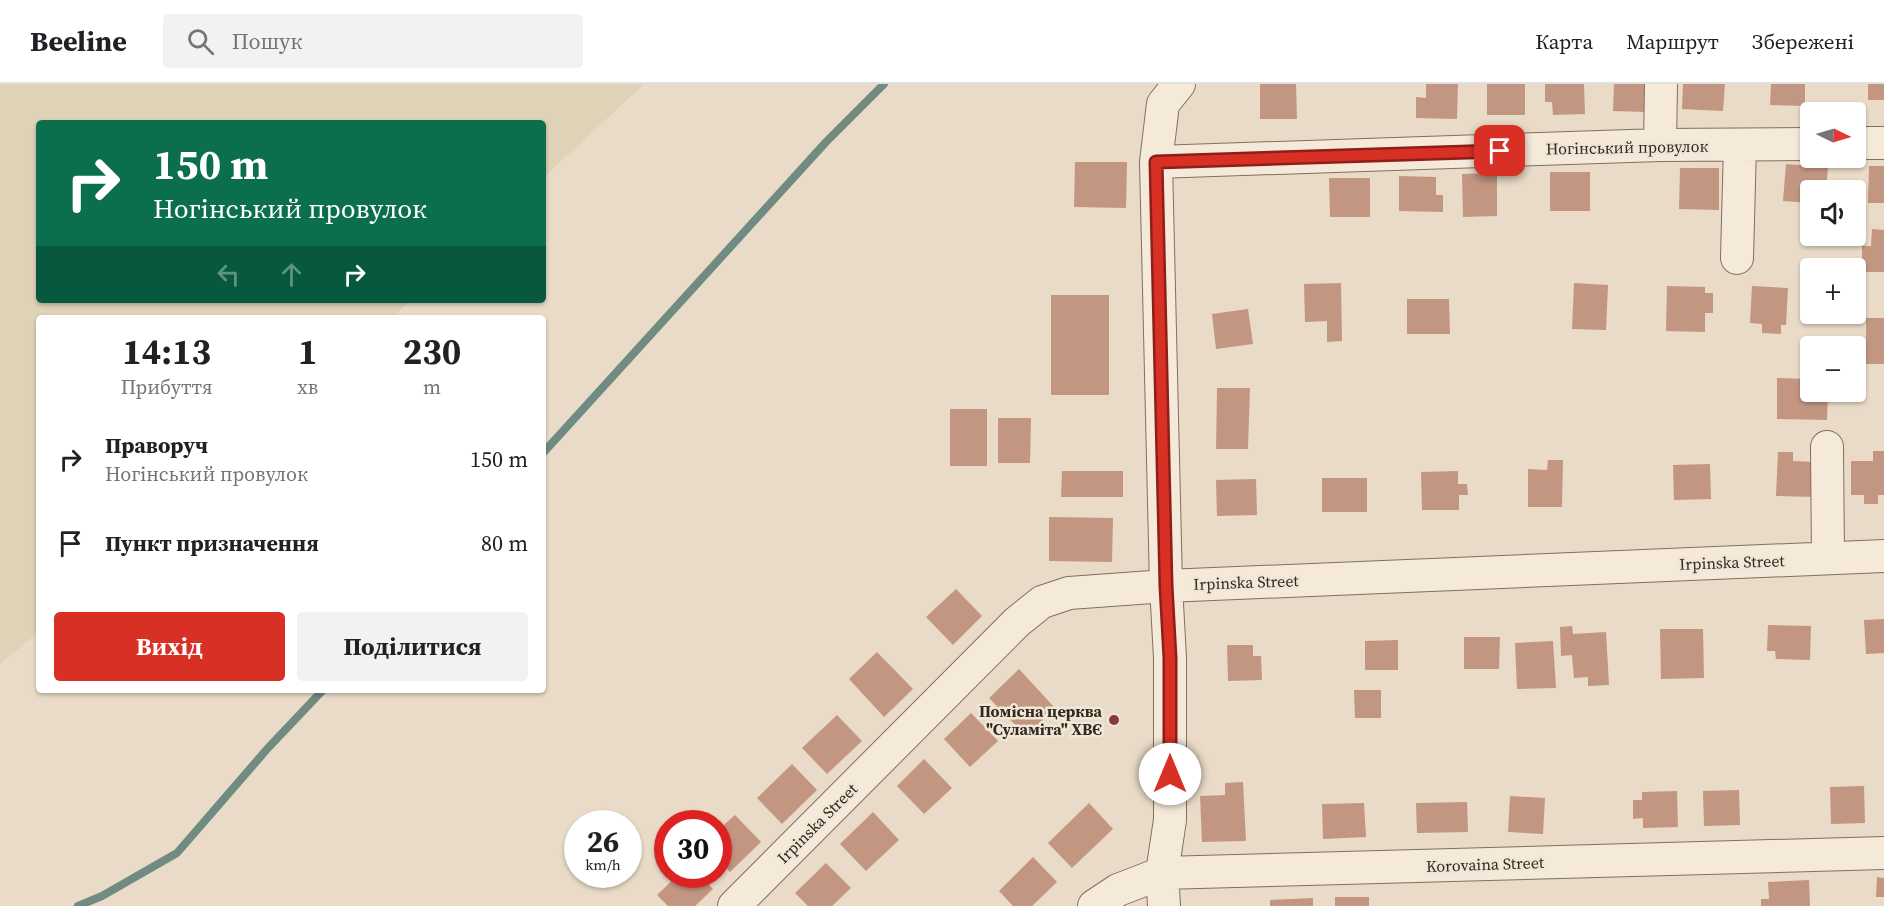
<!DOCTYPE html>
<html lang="uk">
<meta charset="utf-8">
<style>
:root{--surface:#fff;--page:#f2f2f2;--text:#202124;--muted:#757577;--line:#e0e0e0;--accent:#d93025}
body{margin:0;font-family:"Source Serif 4",serif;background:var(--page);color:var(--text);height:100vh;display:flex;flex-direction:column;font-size:22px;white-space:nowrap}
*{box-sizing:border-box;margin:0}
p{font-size:20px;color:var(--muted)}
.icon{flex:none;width:33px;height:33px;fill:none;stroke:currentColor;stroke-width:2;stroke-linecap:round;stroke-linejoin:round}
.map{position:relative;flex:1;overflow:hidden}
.sheet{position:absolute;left:36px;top:231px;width:510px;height:378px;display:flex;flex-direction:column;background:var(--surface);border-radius:6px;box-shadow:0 2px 4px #0004}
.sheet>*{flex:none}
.guide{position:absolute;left:36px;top:36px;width:510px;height:183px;border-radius:6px;box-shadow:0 2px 4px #0004;background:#0b6e4f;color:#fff;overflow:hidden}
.needle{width:39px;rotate:95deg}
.buttons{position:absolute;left:1800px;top:18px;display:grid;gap:12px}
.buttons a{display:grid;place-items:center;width:66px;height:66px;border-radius:6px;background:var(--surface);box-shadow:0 2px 4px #0004;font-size:30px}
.speed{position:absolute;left:564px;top:726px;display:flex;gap:12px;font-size:30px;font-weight:700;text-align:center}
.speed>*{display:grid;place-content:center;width:78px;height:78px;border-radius:50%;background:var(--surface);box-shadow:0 2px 4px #0004;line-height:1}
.speed small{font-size:15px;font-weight:400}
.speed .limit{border:9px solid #d22;background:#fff;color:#111}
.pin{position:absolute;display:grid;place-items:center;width:51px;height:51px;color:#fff;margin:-26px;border-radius:12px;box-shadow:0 3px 9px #0006}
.me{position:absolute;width:66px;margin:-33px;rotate:0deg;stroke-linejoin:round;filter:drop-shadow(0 0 4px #0008)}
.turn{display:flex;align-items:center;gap:21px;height:126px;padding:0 18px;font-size:27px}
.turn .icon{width:78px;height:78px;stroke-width:2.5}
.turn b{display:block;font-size:42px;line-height:51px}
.lanes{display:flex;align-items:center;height:57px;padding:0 18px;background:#0003;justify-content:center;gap:30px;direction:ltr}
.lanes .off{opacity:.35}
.eta{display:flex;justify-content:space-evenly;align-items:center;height:102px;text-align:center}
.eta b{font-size:36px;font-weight:700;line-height:42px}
.primary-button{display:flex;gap:12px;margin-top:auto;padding:12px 18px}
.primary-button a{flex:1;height:69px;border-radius:6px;background:var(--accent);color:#fff;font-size:24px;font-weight:700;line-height:69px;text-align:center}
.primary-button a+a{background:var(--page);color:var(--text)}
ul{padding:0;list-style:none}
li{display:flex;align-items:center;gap:18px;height:84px;padding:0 18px}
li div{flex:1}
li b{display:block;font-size:22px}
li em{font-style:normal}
header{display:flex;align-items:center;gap:36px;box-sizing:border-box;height:84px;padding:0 30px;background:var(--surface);border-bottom:2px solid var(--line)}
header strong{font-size:28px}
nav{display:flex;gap:33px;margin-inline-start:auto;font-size:21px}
.search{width:420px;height:54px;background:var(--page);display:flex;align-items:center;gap:15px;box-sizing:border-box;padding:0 21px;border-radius:6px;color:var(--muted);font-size:22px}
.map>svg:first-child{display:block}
</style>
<header>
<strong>Beeline</strong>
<div class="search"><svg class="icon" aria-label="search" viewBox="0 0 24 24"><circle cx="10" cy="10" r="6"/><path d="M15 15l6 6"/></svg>Пошук</div>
<nav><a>Карта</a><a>Маршрут</a><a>Збережені</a></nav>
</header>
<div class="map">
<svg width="1884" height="822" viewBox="0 0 1884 822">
<rect width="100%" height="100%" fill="#e9dbc7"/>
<!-- farmland -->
<path fill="#ded3b6" d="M0 0H644L543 94V39H39V216H411L392 234H39V548L0 580Z"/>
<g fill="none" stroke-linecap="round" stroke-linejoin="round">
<!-- stream -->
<path stroke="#708b81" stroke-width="8" d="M543 369 826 58 884 0
M78 822 102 812 177 769 268 664 323 606"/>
</g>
<!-- building -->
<path fill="#c39682" d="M1260 0H1296L1297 35H1260Z
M1426 0H1458L1457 35 1416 34V13L1426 14Z
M1487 0H1525V31H1487Z
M1545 0H1584L1585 30 1553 31 1552 18H1545Z
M1614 0H1646V28L1613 27Z
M1683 0H1725L1723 27 1682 25Z
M1771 0H1805V22L1770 21Z
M1868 0H1884V16H1868Z
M1075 78H1127L1126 124 1074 123Z
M1786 80 1828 83 1826 106H1810V119L1783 117Z
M1869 82H1884V119H1868Z
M1680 84H1719V126L1679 125Z
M1550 88H1590V127H1550Z
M1497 89V132L1463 133 1462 90Z
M1399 92 1436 93V111H1443V128L1399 127Z
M1329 94H1370V133H1330Z
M1872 145 1884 146V188H1862V162H1871Z
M1341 199 1342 257 1327 258V237L1305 238 1304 200Z
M1574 199 1608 201 1606 246 1572 245Z
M1667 202 1705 203V209H1713V229H1705V248L1666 247Z
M1752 202 1788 204 1786 241H1781V250L1762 249V240L1750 239Z
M1051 211H1109V311H1051Z
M1407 215H1449L1450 250H1407Z
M1248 225 1253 260 1216 265 1212 230Z
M1866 234H1884V280H1866Z
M1777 294 1810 295V308H1828L1827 336 1777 335Z
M1217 304H1250L1248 365H1216Z
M950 325H987V382H950Z
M998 334H1031L1030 379H998Z
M1873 367H1884V411H1878V420H1864V411H1851V377H1873Z
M1778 368H1793V377L1815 378 1814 413 1776 412Z
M1548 376H1563L1562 423H1528V385L1547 386Z
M1710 380 1711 415 1674 416 1673 381Z
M1062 387H1123V413H1061Z
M1458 387V400H1467L1468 411H1459V426H1422L1421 388Z
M1322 394H1367V428H1322Z
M1256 395 1257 431 1217 432 1216 396Z
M1049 433 1113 434 1112 478 1049 477Z
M956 505 982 532 953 561 926 533Z
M1884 535V569L1866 570 1864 536Z
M1768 541 1811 542 1810 576 1776 575 1775 567H1767Z
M1572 542 1573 550 1606 548 1609 601 1588 602V593L1574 594 1572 571 1561 572 1560 543Z
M1660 545H1703L1704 594 1661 595Z
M1464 553H1500L1499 585H1464Z
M1398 556V586H1365V557Z
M1553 557 1556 604 1517 605 1515 559Z
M1227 561H1253V572H1261L1262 596 1228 597Z
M877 568 913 605 884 633 849 595Z
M1019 585 1055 624 1026 652 989 614Z
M1354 606H1381V634H1355Z
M971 629 998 657 970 683 944 655Z
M837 631 862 657 827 690 802 664Z
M924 675 952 704 924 730 897 702Z
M792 680 817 706 782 740 757 714Z
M1243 698 1246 757 1202 758 1200 712 1225 711V699Z
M1864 702 1865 739 1831 740 1830 703Z
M1739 706 1740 741 1704 742 1703 707Z
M1677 707 1678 743 1643 744V734L1633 735V716H1642V708Z
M1510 712 1545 714 1543 750 1508 748Z
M1467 718 1468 748 1417 749 1416 719Z
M1089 719 1113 745 1072 784 1048 759Z
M1364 719 1366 753 1323 755 1322 720Z
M873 728 899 756 866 787 840 760Z
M735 731 761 758 730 788 718 776V746Z
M1033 773 1057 798 1032 822H1013L999 807Z
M826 779 851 804 832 822H808L795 809Z
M679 790H699L713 805 695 822H668L657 811Z
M1877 793 1884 794V813H1876Z
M1809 796 1810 822H1761V815H1769L1768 798Z
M1335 813H1369V822H1335Z
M1313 814V822H1270V816Z"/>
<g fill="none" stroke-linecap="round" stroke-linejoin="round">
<defs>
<path id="minor" d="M1856 59H1884
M1660 61 1661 0
M1156 78 1660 61 1810 60
M1737 174 1740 61
M1827 363 1828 474
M734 822 1017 538 1042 518 1069 509 1166 502 1884 472
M1094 822 1118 806 1162 789 1884 769
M1164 822 1162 789 1170 736V574L1166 502 1156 78 1163 20 1179 0"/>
</defs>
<!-- minor casing -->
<use href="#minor" stroke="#836e5f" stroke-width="34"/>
<!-- minor -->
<use href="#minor" stroke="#f5eada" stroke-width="32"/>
</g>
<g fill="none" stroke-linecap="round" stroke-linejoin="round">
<defs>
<path id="route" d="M1170 690V574L1166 502 1156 78 1500 67"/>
</defs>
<!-- route casing -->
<use href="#route" stroke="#8d1f18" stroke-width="15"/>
<!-- route -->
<use href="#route" stroke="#d93025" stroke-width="10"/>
</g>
<!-- markers -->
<circle fill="#8a363f" stroke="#f1e7d6" stroke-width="2" cx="1114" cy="636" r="6"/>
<g text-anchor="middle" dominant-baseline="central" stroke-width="5" stroke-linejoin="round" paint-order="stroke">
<!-- street labels -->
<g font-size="16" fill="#352821" stroke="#f1e7d6">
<text transform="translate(1627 63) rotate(-1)">Ногінський провулок</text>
<text transform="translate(1732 478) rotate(-2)">Irpinska Street</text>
<text transform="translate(1246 498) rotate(-2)">Irpinska Street</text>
<text transform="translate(817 739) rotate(-45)">Irpinska Street</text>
<text transform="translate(1485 780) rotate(-2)">Korovaina Street</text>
</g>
<!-- poi labels -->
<g font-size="16" font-weight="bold" fill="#352821" stroke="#f1e7d6" text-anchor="end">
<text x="1102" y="627">Помісна церква<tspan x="1102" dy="18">"Суламіта" ХВЄ</tspan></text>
</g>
</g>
</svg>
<div class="buttons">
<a><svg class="needle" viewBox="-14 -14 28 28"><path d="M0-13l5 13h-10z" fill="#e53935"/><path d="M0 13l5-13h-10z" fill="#757577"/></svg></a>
<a><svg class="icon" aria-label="sound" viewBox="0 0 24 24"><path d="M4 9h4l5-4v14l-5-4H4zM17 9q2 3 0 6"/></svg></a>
<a>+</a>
<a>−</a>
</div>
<div class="speed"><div>26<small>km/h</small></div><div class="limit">30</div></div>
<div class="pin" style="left:1500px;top:67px;background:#d93025"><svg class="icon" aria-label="arrive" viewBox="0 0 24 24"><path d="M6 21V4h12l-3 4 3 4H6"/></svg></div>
<svg class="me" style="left:1170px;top:690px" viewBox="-20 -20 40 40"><circle r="19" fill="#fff"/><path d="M0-13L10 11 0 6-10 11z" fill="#d93025"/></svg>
<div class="guide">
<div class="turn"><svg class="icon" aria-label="right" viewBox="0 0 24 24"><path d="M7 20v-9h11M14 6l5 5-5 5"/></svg><div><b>150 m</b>Ногінський провулок</div></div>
<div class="lanes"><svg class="icon off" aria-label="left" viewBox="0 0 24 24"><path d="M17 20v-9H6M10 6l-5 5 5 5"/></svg><svg class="icon off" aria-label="ahead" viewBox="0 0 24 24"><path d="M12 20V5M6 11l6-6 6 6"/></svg><svg class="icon" aria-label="right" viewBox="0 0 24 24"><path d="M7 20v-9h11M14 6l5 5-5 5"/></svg></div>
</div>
<section class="sheet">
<div class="eta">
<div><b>14:13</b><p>Прибуття</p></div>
<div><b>1</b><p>хв</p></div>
<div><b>230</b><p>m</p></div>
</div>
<ul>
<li><svg class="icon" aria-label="right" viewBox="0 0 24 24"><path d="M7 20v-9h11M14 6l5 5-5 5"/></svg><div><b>Праворуч</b><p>Ногінський провулок</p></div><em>150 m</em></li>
<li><svg class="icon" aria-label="arrive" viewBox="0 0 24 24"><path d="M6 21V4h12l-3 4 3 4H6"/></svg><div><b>Пункт призначення</b></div><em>80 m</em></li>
</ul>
<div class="primary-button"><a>Вихід</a><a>Поділитися</a></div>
</section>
</div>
